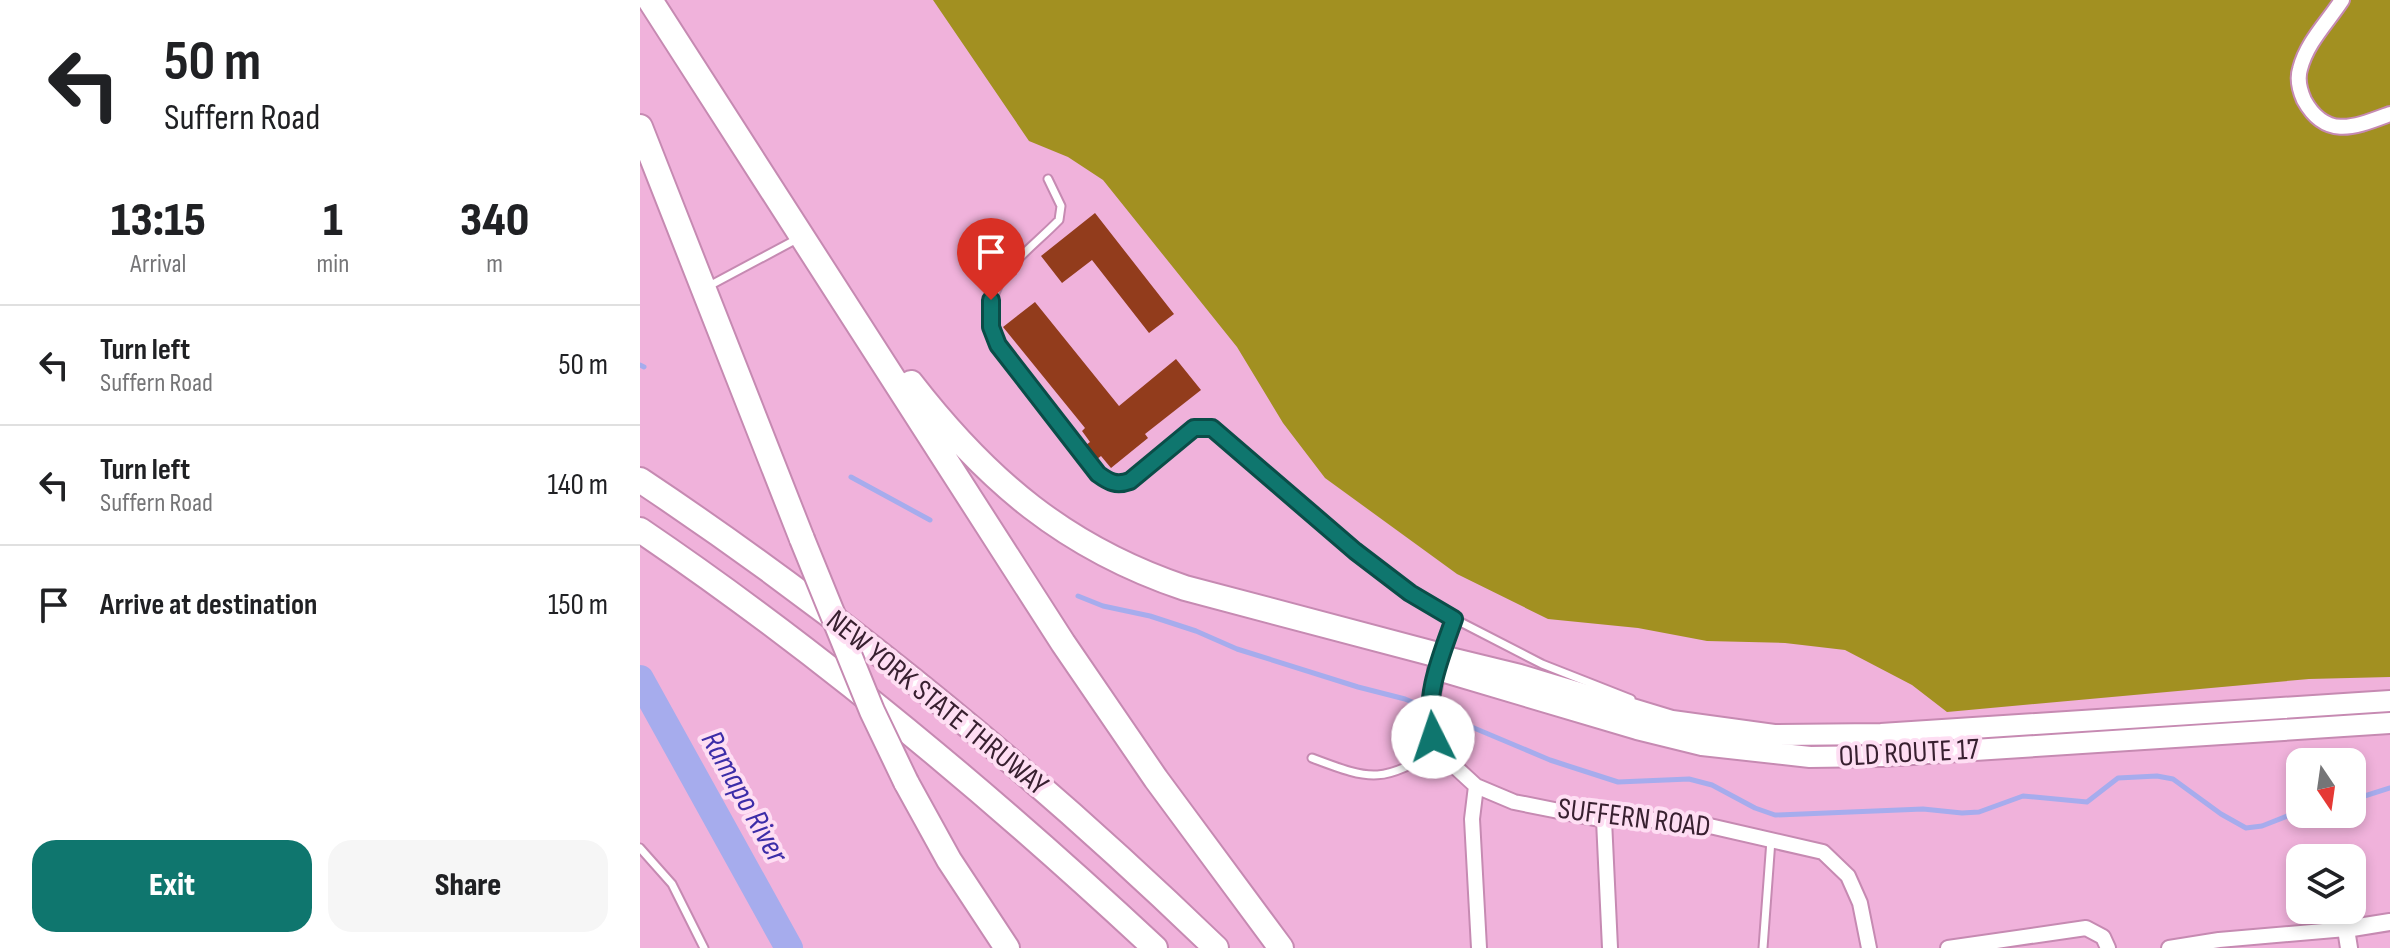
<!DOCTYPE html>
<style>
:root{--surface:#fff;--page:#f6f6f6;--text:#202124;--muted:#757577;--line:#e0e0e0;--accent:#0f766e}
body{margin:0;font-family:"Sofia Sans Condensed",sans-serif;background:var(--page);color:var(--text);height:100vh;display:flex;flex-direction:column;font-size:30px;white-space:nowrap}
*{box-sizing:border-box;margin:0}
p{font-size:26px;color:var(--muted)}
.icon{flex:none;width:44px;height:44px;fill:none;stroke:currentColor;stroke-width:2;stroke-linecap:round;stroke-linejoin:round}
.map{position:relative;flex:1;overflow:hidden}
.drawer{display:flex;flex-direction:column;background:var(--surface);width:640px}
.drawer>*{flex:none}
.top-card{background:#fff;color:var(--text);overflow:hidden}
.needle{width:52px;rotate:167deg}
.buttons{position:absolute;left:1646px;top:748px;display:grid;gap:16px}
.buttons a{display:grid;place-items:center;width:80px;height:80px;border-radius:16px;background:var(--surface);box-shadow:0 4px 12px #0003;font-size:40px}
.pin{position:absolute;display:grid;place-items:center;width:68px;height:68px;color:#fff;margin:-82px -34px;border-radius:50% 50% 50% 0;rotate:-45deg;box-shadow:0 0 8px #0007}
.pin .icon{rotate:45deg}
.me{position:absolute;width:88px;margin:-44px;rotate:356deg;stroke-linejoin:round;filter:drop-shadow(0 0 6px #0008)}
.turn{display:flex;align-items:center;gap:28px;height:168px;padding:0 32px;font-size:36px}
.turn .icon{width:104px;height:104px;stroke-width:2.5}
.turn b{display:block;font-size:56px;line-height:68px}
.eta{display:flex;justify-content:space-evenly;align-items:center;height:136px;text-align:center}
.eta b{font-size:48px;font-weight:800;line-height:56px}
.button{display:flex;gap:16px;margin-top:auto;padding:16px 32px}
.button a{flex:1;height:92px;border-radius:24px;background:var(--accent);color:#fff;font-size:32px;font-weight:800;line-height:92px;text-align:center}
.button a+a{background:var(--page);color:var(--text)}
ul{padding:0;list-style:none}
li{display:flex;align-items:center;gap:24px;height:120px;padding:0 32px;border-top:2px solid var(--line)}
li div{flex:1}
li b{display:block;font-size:30px}
li em{font-style:normal}
main{display:flex;flex:1;min-height:0}
.map>svg:first-child{display:block}
</style>
<main>
<section class="drawer">
<div class="top-card">
<div class="turn"><svg class="icon" aria-label="left" viewBox="0 0 24 24"><path d="M17 20v-9H6M10 6l-5 5 5 5"/></svg><div><b>50 m</b>Suffern Road</div></div>
</div>
<div class="eta">
<div><b>13:15</b><p>Arrival</p></div>
<div><b>1</b><p>min</p></div>
<div><b>340</b><p>m</p></div>
</div>
<ul>
<li><svg class="icon" aria-label="left" viewBox="0 0 24 24"><path d="M17 20v-9H6M10 6l-5 5 5 5"/></svg><div><b>Turn left</b><p>Suffern Road</p></div><em>50 m</em></li>
<li><svg class="icon" aria-label="left" viewBox="0 0 24 24"><path d="M17 20v-9H6M10 6l-5 5 5 5"/></svg><div><b>Turn left</b><p>Suffern Road</p></div><em>140 m</em></li>
<li><svg class="icon" aria-label="arrive" viewBox="0 0 24 24"><path d="M6 21V4h12l-3 4 3 4H6"/></svg><div><b>Arrive at destination</b></div><em>150 m</em></li>
</ul>
<div class="button"><a>Exit</a><a>Share</a></div>
</section>
<div class="map">
<svg width="1750" height="948" viewBox="0 0 1750 948">
<rect width="100%" height="100%" fill="#f0b2db"/>
<!-- forest -->
<path fill="#a29021" d="M293 0H1750V677L1669 679 1307 712 1272 685 1205 650 1145 643 1067 641 998 628 908 619 817 574 685 478 643 423 597 347 463 180 428 157 389 141Z"/>
<g fill="none" stroke-linecap="round" stroke-linejoin="round">
<!-- stream -->
<path stroke="#a6aced" stroke-width="5" d="M0 365 4 367
M211 477 290 520
M438 596 463 606 510 616 556 631 597 649 718 687 765 699 910 760 978 782 1049 779 1072 785 1115 808 1135 815 1283 809 1322 813 1339 812 1383 796 1447 802 1478 778 1517 776 1533 779 1581 814 1606 828 1622 826 1660 811
M1712 800 1750 788"/>
<!-- river -->
<path stroke="#a6aced" stroke-width="28" d="M0 679 149 948"/>
</g>
<!-- building -->
<path fill="#923c1c" d="M455 213 534 314 509 333 452 260 422 283 401 256Z
M395 302 479 406 536 359 561 390 505 434 508 438 471 468 461 456 457 459 446 445 450 442 442 431 445 428 363 327Z"/>
<g fill="none" stroke-linecap="round" stroke-linejoin="round">
<defs>
<path id="service" d="M408 179 421 206 419 220C381 259 334 284 358 345L458 474C469 482 476 486 490 481L554 428H572L689 530 770 593 799 611 902 664 991 699
M69 286 157 239
M803 654 814 619
M672 758C735 782 741 782 800 749
M0 848 32 884 64 948
M1123 948 1131 840"/>
<path id="minor" d="M1702 0C1687 23 1667 42 1660 69 1657 79 1660 91 1664 100 1686 140 1715 127 1750 114
M800 663 789 712 793 737 810 762 836 786 874 802 964 820H1022L1061 824 1183 852 1208 876 1220 903 1229 948
M836 786 832 819 839 948
M964 820 970 948
M1308 948 1446 928 1463 937 1468 948
M1529 948 1579 940 1706 929"/>
<path id="tertiary" d="M1709 948 1706 929 1750 922"/>
<path id="primary" d="M802 656 880 675 1032 721 1134 735 1241 734 1750 701
M798 670 997 729 1062 745 1170 757 1242 756 1750 723"/>
<path id="motorway" d="M10 0 423 643 516 779 641 948
M0 127 162 539
M271 383C347 481 426 548 545 588L802 656
M0 480C206 617 398 776 576 948
M0 530C183 654 353 797 515 948
M266 782 309 860 367 948"/>
</defs>
<!-- service casing -->
<use href="#service" stroke="#c68ab2" stroke-width="11"/>
<!-- minor casing -->
<use href="#minor" stroke="#c68ab2" stroke-width="18"/>
<!-- tertiary casing -->
<use href="#tertiary" stroke="#c68ab2" stroke-width="20"/>
<!-- primary casing -->
<use href="#primary" stroke="#c68ab2" stroke-width="24"/>
<!-- motorway casing -->
<use href="#motorway" stroke="#c68ab2" stroke-width="28"/>
<!-- service -->
<use href="#service" stroke="#fff" stroke-width="7"/>
<!-- minor -->
<use href="#minor" stroke="#fff" stroke-width="14"/>
<!-- tertiary -->
<use href="#tertiary" stroke="#fff" stroke-width="16"/>
<!-- primary -->
<use href="#primary" stroke="#fff" stroke-width="20"/>
<!-- motorway -->
<use href="#motorway" stroke="#fff" stroke-width="24"/>
<defs>
<path id="motorway-bridge" d="M162 539 232 711 266 782"/>
</defs>
<!-- motorway-bridge casing -->
<use href="#motorway-bridge" stroke="#c68ab2" stroke-width="28" stroke-linecap="butt"/>
<!-- motorway-bridge -->
<use href="#motorway-bridge" stroke="#fff" stroke-width="24"/>
</g>
<g fill="none" stroke-linecap="round" stroke-linejoin="round">
<defs>
<path id="route" d="M351 300V327L358 345 458 474C469 482 476 486 490 481L554 428H572L715 551 770 593 814 619C801 656 783 697 793 737"/>
</defs>
<!-- route casing -->
<use href="#route" stroke="#0a4d48" stroke-width="20"/>
<!-- route -->
<use href="#route" stroke="#0f766e" stroke-width="14"/>
</g>
<g text-anchor="middle" dominant-baseline="central" stroke-width="8" stroke-linejoin="round" paint-order="stroke">
<!-- street labels -->
<g font-size="30" fill="#382030" stroke="#fedef3">
<text transform="translate(297 703) rotate(39)">NEW YORK STATE THRUWAY</text>
<text transform="translate(1269 753) rotate(-3)">OLD ROUTE 17</text>
<text transform="translate(994 818) rotate(7)">SUFFERN ROAD</text>
</g>
<!-- water labels -->
<g font-size="32" font-style="italic" fill="#3c2da8" stroke="#fedef3">
<text transform="translate(104 797) rotate(61)">Ramapo River</text>
</g>
</g>
</svg>
<div class="buttons">
<a><svg class="needle" viewBox="-14 -14 28 28"><path d="M0-13l5 13h-10z" fill="#e53935"/><path d="M0 13l5-13h-10z" fill="#757577"/></svg></a>
<a><svg class="icon" aria-label="layers" viewBox="0 0 24 24"><path d="M12 4l9 5-9 5-9-5zM3 14l9 5 9-5"/></svg></a>
</div>
<div class="pin" style="left:351px;top:300px;background:#d93025"><svg class="icon" aria-label="arrive" viewBox="0 0 24 24"><path d="M6 21V4h12l-3 4 3 4H6"/></svg></div>
<svg class="me" style="left:793px;top:737px" viewBox="-20 -20 40 40"><circle r="19" fill="#fff"/><path d="M0-13L10 11 0 6-10 11z" fill="#0f766e"/></svg>
</div>
</main>
